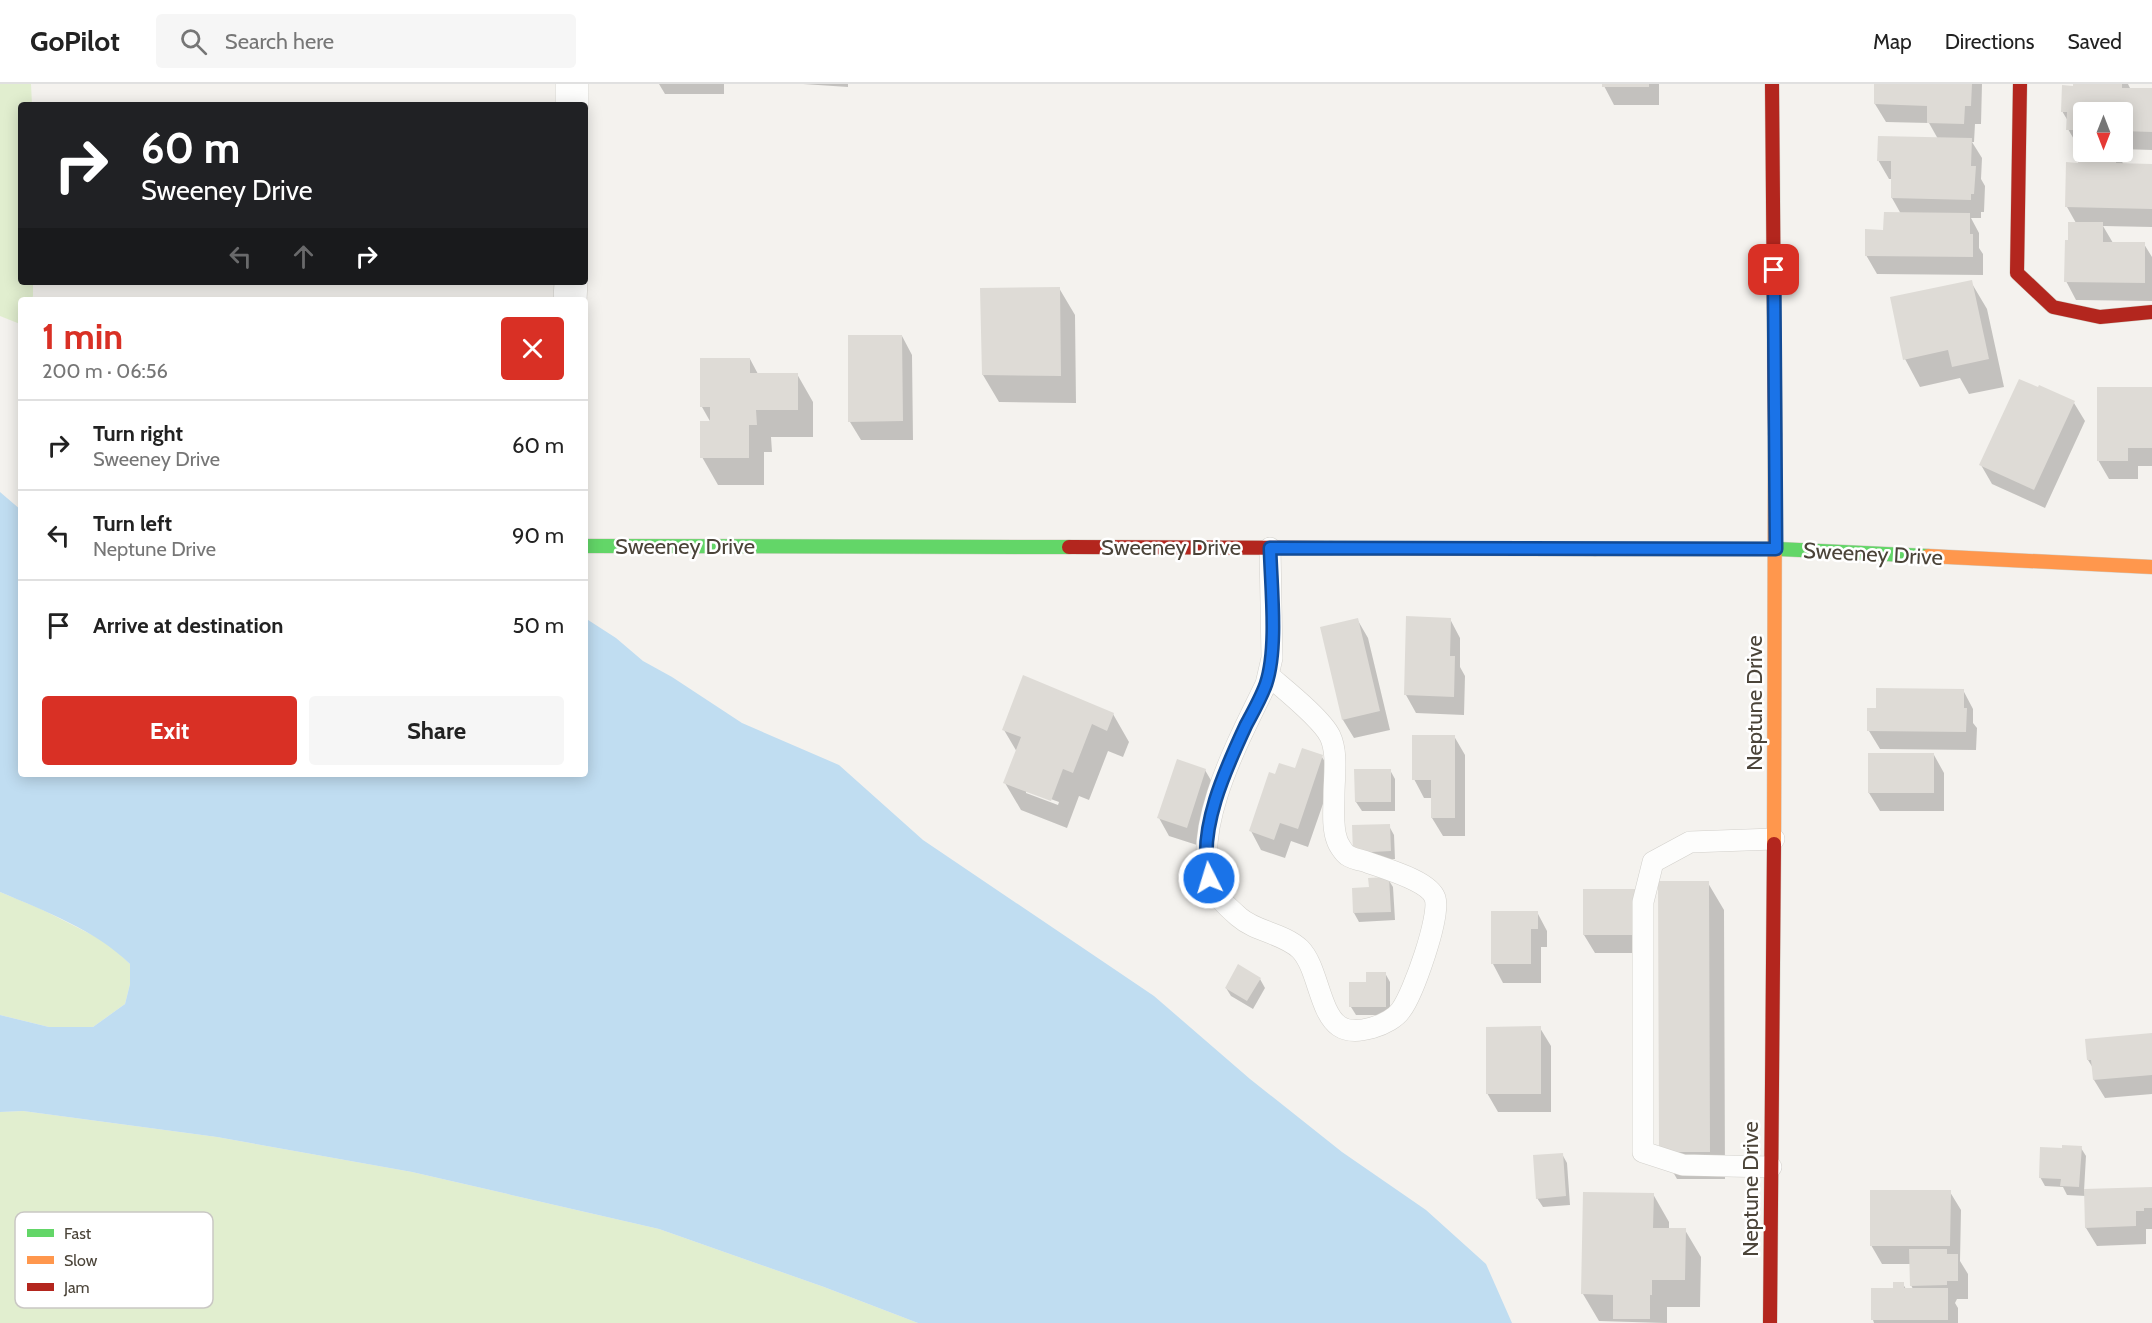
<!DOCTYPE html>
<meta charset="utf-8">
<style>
:root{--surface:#fff;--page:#f6f6f6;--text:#222;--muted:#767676;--line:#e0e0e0;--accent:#d93025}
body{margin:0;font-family:Cabin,sans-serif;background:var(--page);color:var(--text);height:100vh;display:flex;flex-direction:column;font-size:22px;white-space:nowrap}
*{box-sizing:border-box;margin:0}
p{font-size:20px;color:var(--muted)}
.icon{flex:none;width:33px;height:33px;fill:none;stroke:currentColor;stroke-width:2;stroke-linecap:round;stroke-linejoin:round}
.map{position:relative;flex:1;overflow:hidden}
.side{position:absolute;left:18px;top:213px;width:570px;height:480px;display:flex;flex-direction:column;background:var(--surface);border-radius:6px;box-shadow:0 3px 15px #0003}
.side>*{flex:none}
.banner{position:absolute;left:18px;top:18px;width:570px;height:183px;border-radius:6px;box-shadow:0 3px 15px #0003;background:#202124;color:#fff;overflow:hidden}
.needle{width:39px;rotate:180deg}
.buttons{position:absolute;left:2073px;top:18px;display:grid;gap:12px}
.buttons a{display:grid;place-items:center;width:60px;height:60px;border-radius:6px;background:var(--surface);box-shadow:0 3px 15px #0003;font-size:30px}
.pin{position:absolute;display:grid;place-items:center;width:51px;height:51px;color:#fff;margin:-26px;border-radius:12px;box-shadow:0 3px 9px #0006}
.me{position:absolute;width:66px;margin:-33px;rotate:355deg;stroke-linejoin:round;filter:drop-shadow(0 0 4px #0008)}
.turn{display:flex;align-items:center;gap:21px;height:126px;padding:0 24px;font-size:27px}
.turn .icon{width:78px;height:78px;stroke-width:2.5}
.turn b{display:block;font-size:42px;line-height:51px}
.lanes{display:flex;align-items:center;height:57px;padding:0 24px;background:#0003;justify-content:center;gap:30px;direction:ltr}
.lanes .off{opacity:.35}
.round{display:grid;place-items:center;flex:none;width:63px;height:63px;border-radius:6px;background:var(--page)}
.headline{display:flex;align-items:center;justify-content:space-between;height:102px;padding:0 24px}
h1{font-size:36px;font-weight:800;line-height:45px;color:var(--accent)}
.action{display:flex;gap:12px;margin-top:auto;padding:12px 24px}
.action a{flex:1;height:69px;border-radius:6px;background:var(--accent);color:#fff;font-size:24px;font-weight:800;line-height:69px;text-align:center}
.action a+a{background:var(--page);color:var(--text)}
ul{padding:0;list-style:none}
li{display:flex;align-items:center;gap:18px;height:90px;padding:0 24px;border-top:2px solid var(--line)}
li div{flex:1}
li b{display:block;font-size:22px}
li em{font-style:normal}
header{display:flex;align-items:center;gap:36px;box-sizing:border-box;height:84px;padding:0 30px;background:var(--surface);border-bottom:2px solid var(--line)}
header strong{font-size:28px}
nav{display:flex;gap:33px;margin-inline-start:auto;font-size:21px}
.search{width:420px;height:54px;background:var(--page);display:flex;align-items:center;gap:15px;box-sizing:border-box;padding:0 21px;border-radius:6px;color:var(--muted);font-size:22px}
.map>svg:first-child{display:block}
</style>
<header>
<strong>GoPilot</strong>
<div class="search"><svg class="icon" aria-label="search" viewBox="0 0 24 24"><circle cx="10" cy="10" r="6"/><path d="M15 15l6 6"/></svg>Search here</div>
<nav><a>Map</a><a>Directions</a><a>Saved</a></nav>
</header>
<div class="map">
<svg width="2152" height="1239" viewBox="0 0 2152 1239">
<rect width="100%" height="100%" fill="#f4f2ee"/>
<!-- green -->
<path fill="#e1eecf" d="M0 0H31L32 21H21V198H33V212L31 216H21L20 240 0 232Z
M0 808 41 825 108 859 130 880V900L125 920 93 943H49L0 931Z
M23 1027 217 1053 412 1088 659 1145 824 1203 918 1239H0V1028Z"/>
<!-- water -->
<path fill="#c0ddf1" d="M0 408 21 426V690H585V534L616 554 643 577 672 593 742 639 839 681 923 756 1154 912 1250 995 1342 1068 1426 1126 1486 1180 1512 1239H918L824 1203 659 1145 412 1088 217 1053 23 1027 0 1028V931L49 943H93L125 920 130 900V880C95 846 45 827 0 808Z"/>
<!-- shadow -->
<path fill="#0003" fill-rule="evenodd" d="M659 0H724V10H665Z
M803 0H848V3Z
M1603 0H1659V21H1614Z
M1876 0H1982L1981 40H1975L1974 58H1972L1982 74 1981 95 1985 102 1984 128H1981V134H1971L1979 149V164L1983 170V191L1877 190 1866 171 1901 130 1892 114V95H1889L1878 76 1938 55 1929 39 1886 38 1875 20Z
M2075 0H2128L2131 6H2152V66L2122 65V28H2084V68H2116L2124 81 2152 82V143L2103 142 2113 159 2144 160 2152 173V217L2076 216 2066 197 2070 158 2076 139 2067 123 2080 80 2079 64 2068 45V37L2062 27Z
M1971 198 1987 225 2004 303 1969 310 1960 294 1920 303 1905 275Z
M1059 204 1075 231 1076 319 999 318 983 291Z
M902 252 912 271 913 356H861L850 338Z
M750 275 758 290H797L813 318V353H771L772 368H764V401H718L702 373 711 339 702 323Z
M2152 305V382H2138V395H2109L2098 376Z
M2074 319 2085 337 2045 424 1992 400 1981 381Z
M1357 535 1368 554 1390 646 1354 654 1343 636 1322 544Z
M1450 535 1460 554V583L1465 592 1464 631 1416 629 1406 611Z
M1963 606 1973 625V639L1977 644 1976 666 1880 665 1869 647Z
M1113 630 1129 658 1123 673 1108 667 1089 716 1079 712 1067 744 1021 726 1005 699 1017 668 1004 646ZM1026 706 1059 718 1058 721 1026 709Z
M1454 652 1465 671V752H1443L1432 734V714H1424L1414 695Z
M1934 671 1944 689V727H1880L1869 709Z
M1322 673 1333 691 1308 763 1291 757 1285 774 1261 766 1251 747 1276 692 1296 686Z
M1205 686 1216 705 1197 761 1169 752 1159 734Z
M1390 686 1395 695V727H1362L1356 718Z
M1389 742 1394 751 1395 775 1360 777Z
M1388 795 1393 803 1395 836 1359 838 1354 829 1353 805H1371Z
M1708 799 1724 826 1725 1095H1677L1661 1067Z
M1640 807 1651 869H1595L1584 851Z
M1492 828H1537L1547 847V863H1541V899H1503L1493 880Z
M1239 882 1260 895 1265 904 1253 925 1231 912 1226 904Z
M1385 889 1390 898V931H1356L1351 923Z
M1540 944 1551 962V1028H1498L1487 1009Z
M2152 950V1010L2105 1014 2094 996 2093 984 2088 976Z
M2081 1064 2086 1072 2084 1107 2152 1105V1145H2146V1160L2097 1162 2086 1144V1112L2067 1111 2063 1103 2045 1102 2040 1093Z
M1562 1070 1567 1079 1570 1121 1543 1123 1537 1114Z
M1950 1108 1961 1126 1960 1177 1968 1190V1215H1957L1955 1219 1958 1224V1239H1874L1873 1236 1894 1205 1903 1200 1906 1205H1913L1911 1201V1180H1882L1871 1161Z
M1653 1110 1669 1138V1146H1685L1701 1173 1700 1223H1667V1239H1665L1599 1237 1583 1210Z"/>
<!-- building -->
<path fill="#dedbd6" d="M1602 0H1649V3H1602Z
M1874 0H1972L1971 22H1965L1964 40 1927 39V22L1874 20Z
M2073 0H2122V4H2152V48L2122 47V28H2084V46H2066L2067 28H2061L2062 1 2073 2Z
M1878 52 1972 54 1971 82H1976L1974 110H1971V116L1891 114V77H1877Z
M2078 62H2084V68H2116V79L2152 80V125L2065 123 2066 78 2078 79Z
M1884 128 1970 129V150H1973V173L1865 172V145L1883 146Z
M2068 138H2103V158H2145V199L2064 198 2065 156H2068Z
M1972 196 1989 275 1952 283 1948 266 1903 276 1890 213Z
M1060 203 1061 292 982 291 980 204Z
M848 251H902L903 337 848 338Z
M700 274H750V289H798V326H756L757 341H749V374H700V337H710V323H700Z
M2019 295 2038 303 2039 301 2075 317 2034 406 1979 381Z
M2097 303H2152V364H2128V377H2097Z
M1406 532 1451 534 1450 572H1455L1454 613 1404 611Z
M1358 534 1380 627 1342 636 1320 543Z
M1023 591 1114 629 1107 647 1092 640 1073 689 1063 685 1051 717 1003 699 1021 653 1002 646Z
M1876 604 1964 605V624H1967L1966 648 1867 647V624H1876Z
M1412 651H1455V734H1431V696H1412Z
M1302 664 1323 671 1298 745 1280 739 1274 756 1249 747 1269 688 1275 690 1279 679 1295 684Z
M1868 669H1934V709H1868Z
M1177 675 1206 685 1187 744 1157 734Z
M1354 685H1391V718H1355Z
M1390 740 1391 767 1353 769 1352 741Z
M1389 793 1391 828 1353 829 1352 804 1369 803 1368 794Z
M1658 797H1709L1710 1068H1659Z
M1583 805H1641V851H1583Z
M1491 827H1538V845H1531V880H1491Z
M1238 880 1261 894 1247 917 1225 904Z
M1366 888H1386V923H1349V898H1366Z
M1541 942V1010H1486V943Z
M2152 949V991L2093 996 2091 976H2087L2085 955Z
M2062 1061 2082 1062 2079 1103 2060 1102 2061 1095 2039 1094 2040 1063 2062 1064Z
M1563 1069 1566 1112 1536 1115 1533 1071Z
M2152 1103V1124H2144V1127H2136V1142L2085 1144 2084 1105Z
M1870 1106H1951L1950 1162H1870Z
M1583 1108 1654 1109 1653 1144H1686L1685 1196H1652V1211H1650V1235H1613V1211L1581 1210Z
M1909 1165H1947V1170H1958V1197H1947V1201L1910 1202Z
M1893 1198H1904V1204H1948V1236H1871V1204H1893Z"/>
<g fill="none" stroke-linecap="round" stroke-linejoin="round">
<defs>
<path id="lane" d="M1268 591C1284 605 1321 634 1330 652 1338 669 1334 692 1334 711 1334 724 1332 743 1337 756 1338 760 1344 769 1347 771 1351 774 1359 776 1364 777 1382 784 1429 796 1435 814 1441 832 1413 910 1401 926 1391 941 1355 953 1339 942 1319 928 1318 883 1300 865 1283 849 1256 848 1239 833 1231 826 1216 813 1212 803 1190 744 1240 654 1266 600L1272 574 1270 464
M1771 1083 1683 1081 1643 1068V818L1653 778 1690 758 1774 755"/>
<path id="street" d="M572 21V0
M570 216 571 198"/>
<path id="fast" d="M585 462 1069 463
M1595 465H1776L1928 472"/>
<path id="slow" d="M1331 464 1595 465
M1928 472 2152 483
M1774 760 1775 350"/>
<path id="jam" d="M1772 0 1775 350
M2020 0 2017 189 2053 223 2100 233 2152 228
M1069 463 1331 464
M1770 1239 1774 760"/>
</defs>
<!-- lane casing -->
<use href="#lane" stroke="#d2d0cb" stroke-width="22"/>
<!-- street casing -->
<use href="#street" stroke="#d2d0cb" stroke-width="34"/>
<!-- fast casing -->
<use href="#fast" stroke="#d3cfc5" stroke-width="15"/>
<!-- slow casing -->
<use href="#slow" stroke="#d3cfc5" stroke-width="15"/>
<!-- jam casing -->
<use href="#jam" stroke="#d3cfc5" stroke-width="15"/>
<!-- lane -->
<use href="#lane" stroke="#fdfdfc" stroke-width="21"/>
<!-- street -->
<use href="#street" stroke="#fdfdfc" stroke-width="33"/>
<!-- fast -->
<use href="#fast" stroke="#63d668" stroke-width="14"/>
<!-- slow -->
<use href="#slow" stroke="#ff974d" stroke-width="14"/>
<!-- jam -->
<use href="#jam" stroke="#b3261e" stroke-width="14"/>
</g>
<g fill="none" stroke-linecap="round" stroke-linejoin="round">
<defs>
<path id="route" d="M1209 794C1197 746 1226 684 1246 641 1253 628 1261 614 1266 600 1278 564 1271 503 1270 464L1776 465 1774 186"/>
</defs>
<!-- route casing -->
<use href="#route" stroke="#114b97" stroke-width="15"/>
<!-- route -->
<use href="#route" stroke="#1a73e8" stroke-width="10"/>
</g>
<g text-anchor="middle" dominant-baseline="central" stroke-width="5" stroke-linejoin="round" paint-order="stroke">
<!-- street labels -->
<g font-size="22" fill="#4b4439" stroke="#fff">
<text x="685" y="462">Sweeney Drive</text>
<text x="1171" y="463">Sweeney Drive</text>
<text transform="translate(1873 470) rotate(3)">Sweeney Drive</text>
<text transform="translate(1754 619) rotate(-90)">Neptune Drive</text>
<text transform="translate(1750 1105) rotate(-90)">Neptune Drive</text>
</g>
</g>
<!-- legend -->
<rect x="15" y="1128" width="198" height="96" rx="9" fill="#fff" stroke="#c9c7c4" stroke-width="1.5"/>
<rect x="27" y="1145" width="27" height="8" fill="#63d668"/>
<rect x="27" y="1172" width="27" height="8" fill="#ff974d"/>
<rect x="27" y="1199" width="27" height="8" fill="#b3261e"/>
<g font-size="16" fill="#4b4439">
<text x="64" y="1155">Fast</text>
<text x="64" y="1182">Slow</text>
<text x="64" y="1209">Jam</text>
</g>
</svg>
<div class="buttons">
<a><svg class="needle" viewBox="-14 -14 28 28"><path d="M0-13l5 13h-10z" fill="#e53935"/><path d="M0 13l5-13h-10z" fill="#767676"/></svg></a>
</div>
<div class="pin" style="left:1774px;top:186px;background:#d93025"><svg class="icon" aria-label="arrive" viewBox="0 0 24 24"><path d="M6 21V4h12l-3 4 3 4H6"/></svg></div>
<svg class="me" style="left:1209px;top:794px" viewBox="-20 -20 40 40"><circle r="17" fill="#1a73e8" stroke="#fff" stroke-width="3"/><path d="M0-11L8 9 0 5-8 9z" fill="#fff"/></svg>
<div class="banner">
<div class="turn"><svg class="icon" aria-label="right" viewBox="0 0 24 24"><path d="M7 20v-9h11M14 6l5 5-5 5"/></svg><div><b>60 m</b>Sweeney Drive</div></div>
<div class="lanes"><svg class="icon off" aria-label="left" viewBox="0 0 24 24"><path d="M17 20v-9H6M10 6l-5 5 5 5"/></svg><svg class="icon off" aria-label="ahead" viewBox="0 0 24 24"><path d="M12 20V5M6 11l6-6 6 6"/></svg><svg class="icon" aria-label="right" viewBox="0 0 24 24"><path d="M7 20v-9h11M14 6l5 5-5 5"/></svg></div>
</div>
<section class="side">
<div class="headline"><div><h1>1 min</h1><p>200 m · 06:56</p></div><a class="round" style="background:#d93025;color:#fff"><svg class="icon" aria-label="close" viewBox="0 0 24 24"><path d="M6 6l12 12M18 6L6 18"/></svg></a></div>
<ul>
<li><svg class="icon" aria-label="right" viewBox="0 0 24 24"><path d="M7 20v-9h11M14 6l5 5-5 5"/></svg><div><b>Turn right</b><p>Sweeney Drive</p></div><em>60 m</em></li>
<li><svg class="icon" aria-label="left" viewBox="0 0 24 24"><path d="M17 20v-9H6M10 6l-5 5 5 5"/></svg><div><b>Turn left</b><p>Neptune Drive</p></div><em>90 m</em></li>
<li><svg class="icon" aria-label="arrive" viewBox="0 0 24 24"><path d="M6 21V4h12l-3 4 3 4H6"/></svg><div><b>Arrive at destination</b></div><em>50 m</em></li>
</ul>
<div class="action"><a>Exit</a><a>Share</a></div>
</section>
</div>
